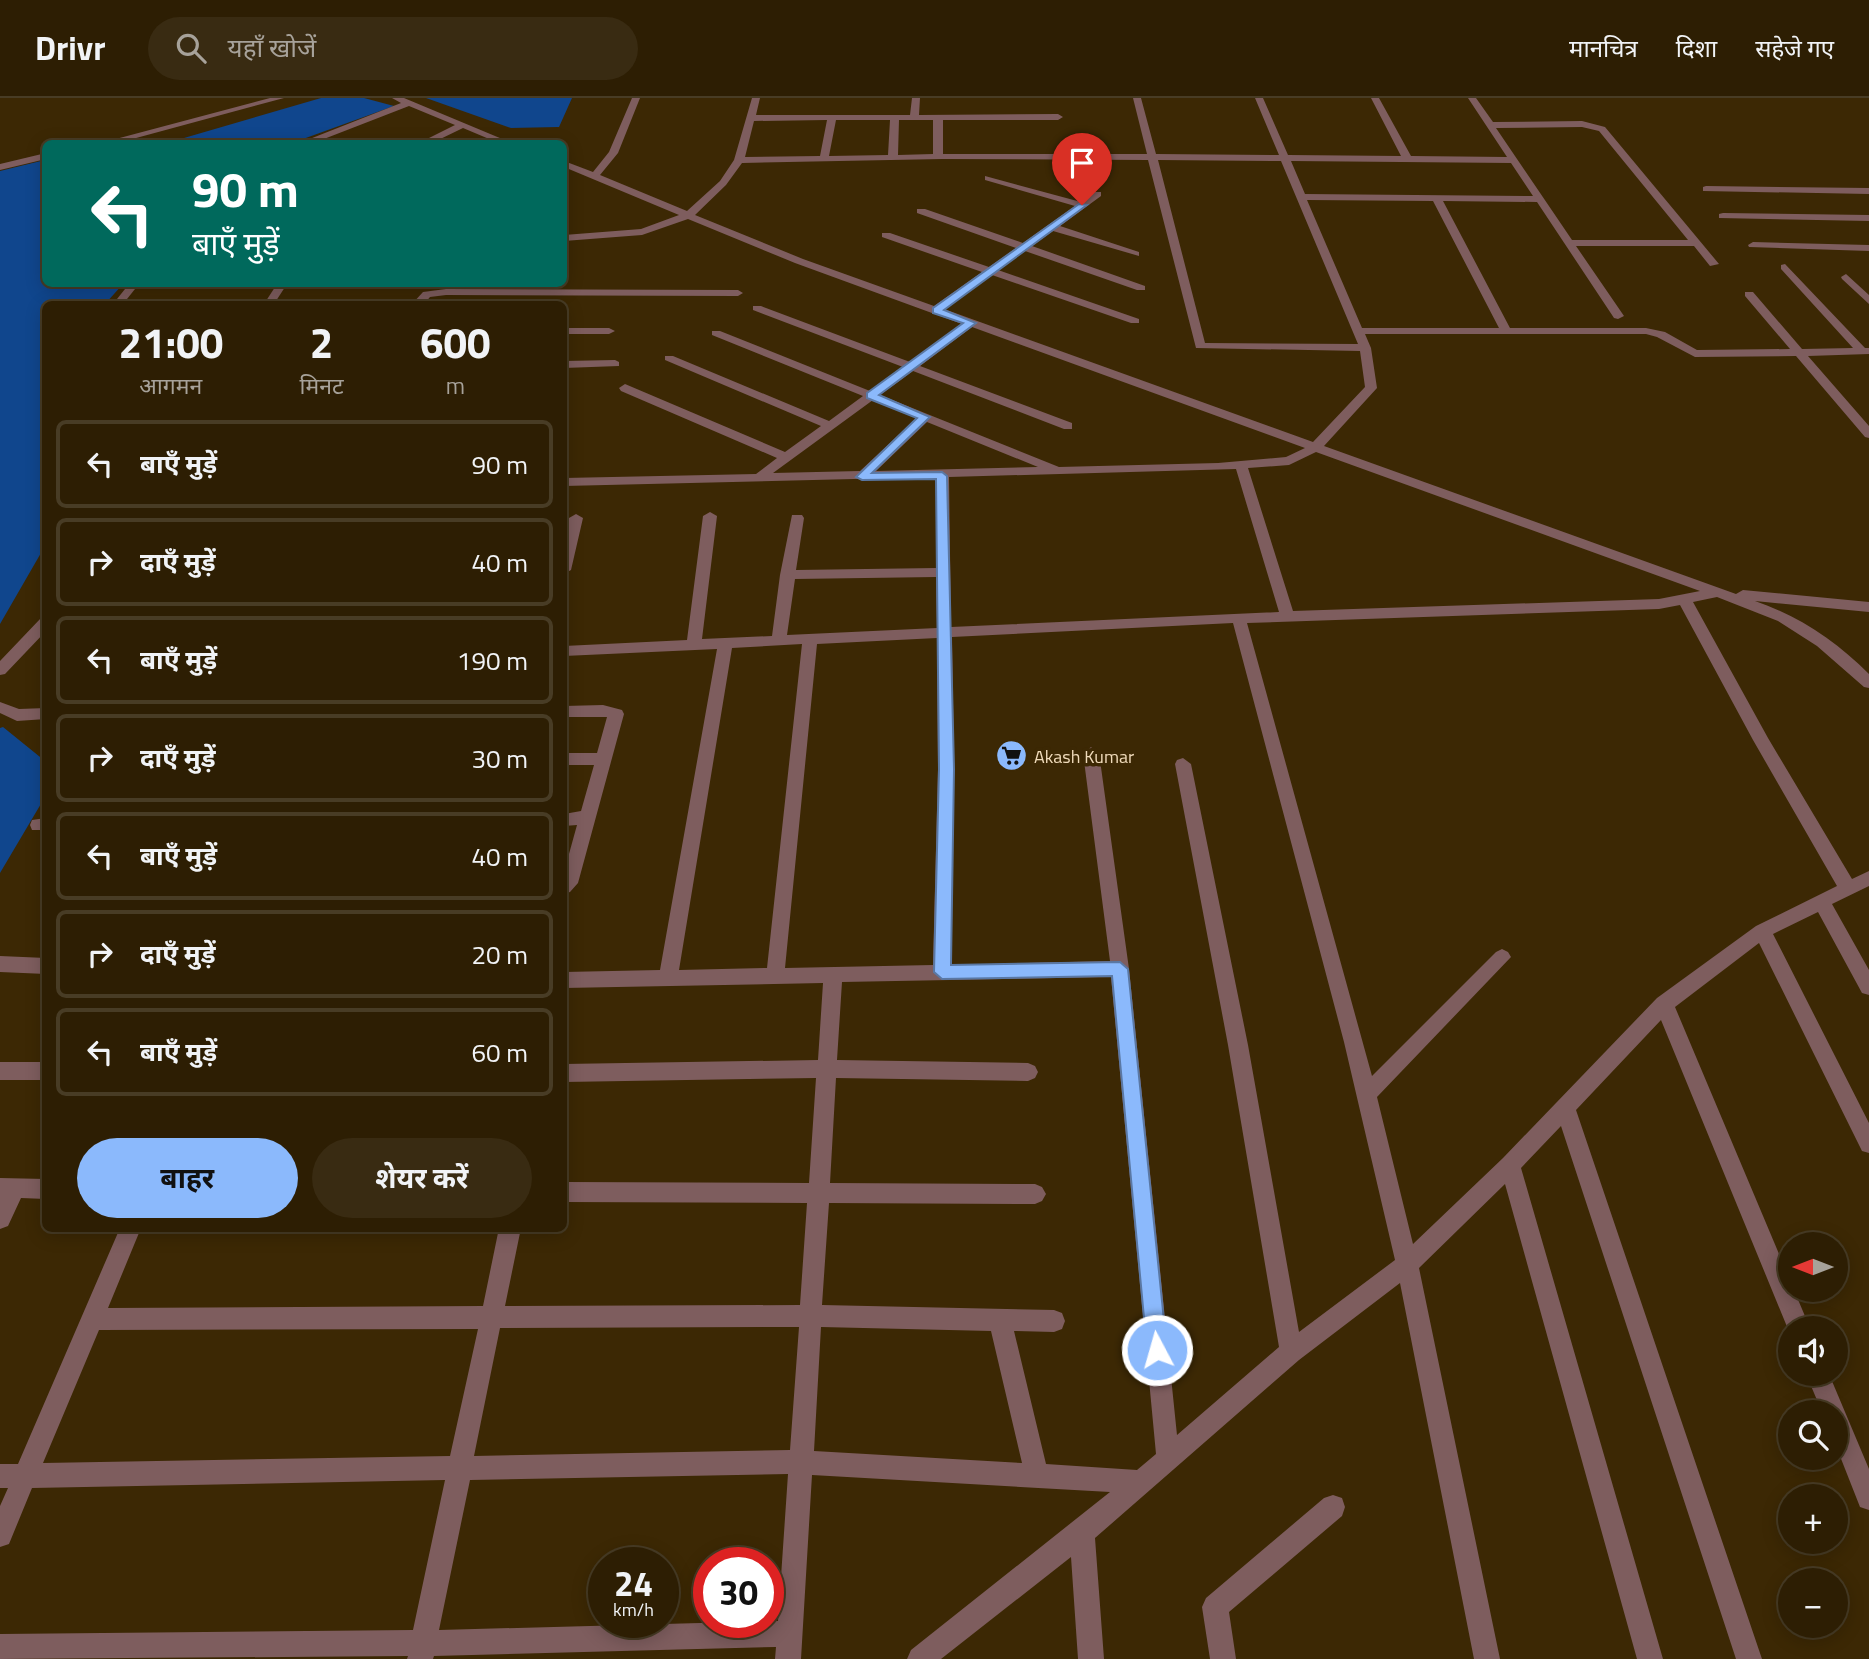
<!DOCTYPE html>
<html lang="hi">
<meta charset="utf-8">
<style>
:root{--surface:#2d1e03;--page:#392b12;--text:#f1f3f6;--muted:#a7a29a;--line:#483c25;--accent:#8bb9fc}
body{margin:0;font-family:"Titillium Web","Noto Sans Devanagari",sans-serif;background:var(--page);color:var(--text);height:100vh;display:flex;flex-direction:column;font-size:26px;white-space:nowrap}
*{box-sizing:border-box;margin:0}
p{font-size:23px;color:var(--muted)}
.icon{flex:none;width:38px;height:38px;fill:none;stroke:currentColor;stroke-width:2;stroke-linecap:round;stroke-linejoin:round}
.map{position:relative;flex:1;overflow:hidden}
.panel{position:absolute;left:42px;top:203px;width:525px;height:931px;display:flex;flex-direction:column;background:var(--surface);border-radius:10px;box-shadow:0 4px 18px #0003,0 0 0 2px var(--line)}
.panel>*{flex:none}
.guide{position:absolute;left:42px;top:42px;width:525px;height:147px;border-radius:10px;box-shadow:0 4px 18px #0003,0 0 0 2px var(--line);background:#00695c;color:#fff;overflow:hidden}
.needle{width:46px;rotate:270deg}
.tools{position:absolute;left:1778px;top:1134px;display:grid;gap:14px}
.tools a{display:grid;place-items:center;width:70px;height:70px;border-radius:50%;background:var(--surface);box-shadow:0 4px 18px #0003,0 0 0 2px var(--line);font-size:35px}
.speed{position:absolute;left:588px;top:1449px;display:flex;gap:14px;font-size:35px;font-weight:700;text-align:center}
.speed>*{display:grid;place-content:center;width:91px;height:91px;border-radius:50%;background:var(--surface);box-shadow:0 4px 18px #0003,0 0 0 2px var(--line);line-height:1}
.speed small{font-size:18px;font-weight:400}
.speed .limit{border:10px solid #d22;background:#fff;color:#111}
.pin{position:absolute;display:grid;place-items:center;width:60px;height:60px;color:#fff;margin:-72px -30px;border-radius:50% 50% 50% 0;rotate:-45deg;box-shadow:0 0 7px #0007}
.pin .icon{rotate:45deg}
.me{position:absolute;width:77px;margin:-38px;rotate:354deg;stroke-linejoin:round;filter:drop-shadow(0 0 5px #0008)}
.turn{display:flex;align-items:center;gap:24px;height:147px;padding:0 35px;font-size:32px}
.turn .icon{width:91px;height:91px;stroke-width:2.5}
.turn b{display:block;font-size:49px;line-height:60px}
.eta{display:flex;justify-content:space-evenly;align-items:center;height:119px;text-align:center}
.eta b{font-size:42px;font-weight:700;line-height:49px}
.primary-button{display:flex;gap:14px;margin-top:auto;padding:14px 35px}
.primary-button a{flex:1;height:80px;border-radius:42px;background:var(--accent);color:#111;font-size:28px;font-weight:700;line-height:80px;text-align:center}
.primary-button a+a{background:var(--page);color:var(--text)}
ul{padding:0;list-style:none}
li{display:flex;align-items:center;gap:21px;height:88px;margin:0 14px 10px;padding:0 21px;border:4px solid var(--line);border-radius:10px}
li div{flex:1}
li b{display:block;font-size:26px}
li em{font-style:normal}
header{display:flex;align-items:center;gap:42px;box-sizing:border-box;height:98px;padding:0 35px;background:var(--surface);border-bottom:2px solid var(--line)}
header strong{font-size:33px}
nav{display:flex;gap:38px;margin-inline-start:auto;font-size:24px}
.search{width:490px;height:63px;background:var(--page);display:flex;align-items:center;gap:18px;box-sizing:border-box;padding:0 24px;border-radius:38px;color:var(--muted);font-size:26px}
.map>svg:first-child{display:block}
</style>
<header>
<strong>Drivr</strong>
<div class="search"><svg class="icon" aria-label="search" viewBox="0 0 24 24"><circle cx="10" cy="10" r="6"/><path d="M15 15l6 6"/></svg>यहाँ खोजें</div>
<nav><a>मानचित्र</a><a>दिशा</a><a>सहेजे गए</a></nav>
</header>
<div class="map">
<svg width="1869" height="1561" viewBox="0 0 1869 1561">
<rect width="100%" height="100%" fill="#3c2804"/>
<!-- water -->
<path fill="#10468d" d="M321 0H364L394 8 292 45 132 46 184 40Z
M426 0H572L559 29 511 30Z
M45 62 46 186H123L105 206H46L45 448 0 526V73Z
M3 629 45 663V699L0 775V630Z"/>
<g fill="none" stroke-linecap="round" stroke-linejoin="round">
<!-- minor -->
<path fill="#7e5d5e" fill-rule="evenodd" d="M270 0H284L114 46H97Z
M392 0H404L514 46H501L463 30 430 46H417L455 27 409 8 311 46H297L401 5Z
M632 0H640L618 55 600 77 687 113 720 83 734 62 752 0H760L756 17H910L912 0H920L919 17 1058 16 1063 19 1058 22H943V56H1147L1133 0H1141L1156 56 1279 57 1255 0H1263L1288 57 1401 58 1371 0H1379L1411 58 1507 59 1468 0H1476L1493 24 1582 23 1605 29 1719 166 1710 168 1694 148H1576L1624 218 1618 221 1614 220 1537 104 1443 103 1510 230H1646L1665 234 1697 252 1790 251 1745 198V194H1753L1802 251 1853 250 1781 171V167L1785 166 1865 250H1869V256L1808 258 1869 328V340L1865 339 1796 258 1695 259 1657 239 1646 236H1365L1371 250 1377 290 1324 348 1736 496 1743 492 1869 504V514L1755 503C1799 518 1836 543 1869 576V590L1864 589 1817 548 1778 523 1717 499 1693 504 1768 640 1852 781 1869 773V788L1832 806 1869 872V897L1862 895 1818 814 1773 836 1869 1025V1055L1862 1053 1759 845 1675 909 1790 1182V1192H1794L1810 1230H1790V1236L1661 922 1576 1012 1762 1561H1736L1561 1028 1521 1070 1663 1561H1637L1505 1086 1419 1170 1500 1561H1474L1400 1185 1299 1262 1095 1440 1104 1561H1078L1071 1459 941 1561H907L911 1552 1110 1394 812 1377 801 1561H775L776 1549 434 1558 433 1561H407L408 1558 0 1561V1536L413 1532 445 1382 32 1390 9 1446 0 1449V1408L8 1390H0V1366H18L120 1130H141L108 1210 483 1208 499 1130H521L505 1208 800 1207 807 1105 564 1104V1084L809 1085 816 980 564 984V966L818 962 823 885 564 890V874L660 872 717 551 564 558V548L687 542 703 418 710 414 717 418 702 541 772 538 780 477 792 417H802L804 420 796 472 936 470V379L564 388V380L756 376 777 360 621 293 619 290 625 286 785 354 821 328 665 262V258H673L829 323 863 298 712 237V233H720L870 293 903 269 753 212V208H761L910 264 962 226 795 165 688 121 642 137 564 143V137L641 131 679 117 564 69V63L593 74 609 54ZM827 22 820 58 745 59 754 23ZM836 22H890L888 57 829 58ZM899 22H933V56L898 57ZM1582 29 1599 33 1688 142H1572L1496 30ZM942 61 1148 62 1196 250 1360 253 1365 289 1313 344 944 211 992 177 1131 225H1139V221L998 172 1025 153 1137 192H1145V188L1032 148 1053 133 1139 158V154L1060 128 1101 98V94H1095L1081 104 985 78V82L1075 108 1023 145 925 111H917V115L1016 150 989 169 890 135H882V139L982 174 934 208 803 161 695 117 726 87 742 65ZM1158 62 1281 63 1358 246 1205 245ZM1291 63 1511 65 1533 98 1305 96ZM1307 102 1433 103 1499 230H1362ZM972 229 1305 350 1286 359 1218 365 1059 369 880 297 913 273 1064 331H1072V325L920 268ZM873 302 917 320 860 373 773 375ZM927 324 1038 369 876 373ZM1316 354 1700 493 1659 501 1293 513 1248 370 1289 367ZM1236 371 1279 514 951 529 949 379ZM936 479 937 530 787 537 795 481ZM1680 507 1753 642 1837 788 1756 828 1657 900 1503 1060 1413 1146 1377 999 1511 859 1508 854 1502 851 1496 854 1372 978 1247 525 1659 511ZM1233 525 1344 944 1395 1162 1299 1234 1248 947 1191 666 1183 660 1177 662 1175 666 1228 947 1279 1249 1177 1337 1129 871 1099 655 1091 649 1083 655 1110 863 951 867 954 671 952 539ZM937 540 938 671 933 867 785 870 817 546ZM802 546 767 870 679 872 732 550ZM1111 879 1156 1356 1137 1372 1046 1366 1014 1233 1054 1234 1062 1231 1065 1223 1062 1215 1054 1212 822 1207 829 1105 1035 1106 1042 1103 1046 1096 1042 1089 1035 1086 830 1085 836 980 1028 983 1035 980 1038 974 1035 968 1028 965 837 962 842 884ZM799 1229 790 1352 474 1358 500 1230ZM821 1229 991 1233 1022 1365 814 1353ZM478 1231 450 1358 43 1365 99 1232ZM788 1376 778 1523 439 1532 470 1382Z
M46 55V61L0 72V66Z
M1706 88 1869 90V96L1703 93V89Z
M1723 115 1869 117V123L1719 120V116Z
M1753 144 1869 147V153L1749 149 1748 147Z
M1846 176 1869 197V206L1842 181 1841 179Z
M129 186H139L123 206H113Z
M277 186H287L274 206H264Z
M446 191 738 192 743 195 738 198 446 197 430 199 424 206H412L423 194Z
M564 230H609L615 233 609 236H564Z
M615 262 619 264V268L564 270V263Z
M576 416 583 420 571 472 564 476V444L569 420Z
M46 518V533L5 576 0 577V563L41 520Z
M0 604 19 611 46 610V621L17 623 0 615Z
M603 607 622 612 624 616 578 785 570 794 564 796V774L577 727 564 728V716L581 713 594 667H564V655H597L607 619H564V608Z
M46 720V732H32L30 727 32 722Z
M0 858 46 860V876L0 874Z
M0 964H46V982H0Z
M0 1080 46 1081V1101L21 1100 8 1128 0 1131Z
M1806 1276H1829L1869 1371V1412L1860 1409 1836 1348V1314H1822Z
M1333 1397 1342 1400 1345 1409 1342 1418 1229 1514 1236 1561H1210L1202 1509 1206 1500 1324 1400Z"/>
</g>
<!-- route -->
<path fill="#8bb9fc" stroke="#5a78a4" stroke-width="2" d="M1079 106 1087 107 944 212 976 225 879 297 930 319 872 375 942 374 947 378 954 671 951 867 1120 864 1128 871 1167 1252 1164 1259 1157 1262 1150 1259 1147 1252 1112 878 942 881 934 874 939 671 936 381 862 382 856 379 917 320 867 300V295L963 225 933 215V210Z"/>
<!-- icons -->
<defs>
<symbol id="supermarket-disc" viewBox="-11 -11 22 22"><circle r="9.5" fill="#8bb9fc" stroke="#3c2804"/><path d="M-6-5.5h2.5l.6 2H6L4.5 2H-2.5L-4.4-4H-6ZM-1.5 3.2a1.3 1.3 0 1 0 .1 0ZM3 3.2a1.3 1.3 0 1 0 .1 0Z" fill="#111"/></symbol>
</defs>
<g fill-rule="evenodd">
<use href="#supermarket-disc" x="994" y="640" width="35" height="35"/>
</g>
<g text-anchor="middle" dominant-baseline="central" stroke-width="7" stroke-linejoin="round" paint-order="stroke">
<!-- poi labels -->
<g font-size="18" fill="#f0dbbb" stroke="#3c2804" text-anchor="start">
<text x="1034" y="658">Akash Kumar</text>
</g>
</g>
</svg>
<div class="tools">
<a><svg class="needle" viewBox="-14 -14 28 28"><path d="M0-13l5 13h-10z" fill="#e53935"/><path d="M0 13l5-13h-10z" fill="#a7a29a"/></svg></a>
<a><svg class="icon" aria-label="sound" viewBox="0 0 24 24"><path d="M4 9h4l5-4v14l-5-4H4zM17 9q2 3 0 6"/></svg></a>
<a><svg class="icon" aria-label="search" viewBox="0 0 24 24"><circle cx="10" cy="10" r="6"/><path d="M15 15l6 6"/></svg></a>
<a>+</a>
<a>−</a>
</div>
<div class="speed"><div>24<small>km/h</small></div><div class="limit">30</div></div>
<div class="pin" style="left:1082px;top:107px;background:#d93025"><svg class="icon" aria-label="arrive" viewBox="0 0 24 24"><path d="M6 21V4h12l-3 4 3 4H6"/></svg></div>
<svg class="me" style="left:1157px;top:1252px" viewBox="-20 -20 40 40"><circle r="17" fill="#8bb9fc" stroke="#fff" stroke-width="3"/><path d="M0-11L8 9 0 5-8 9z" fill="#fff"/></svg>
<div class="guide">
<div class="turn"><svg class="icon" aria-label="left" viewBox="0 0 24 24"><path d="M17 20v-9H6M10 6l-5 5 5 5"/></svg><div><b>90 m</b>बाएँ मुड़ें</div></div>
</div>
<section class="panel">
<div class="eta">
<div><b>21:00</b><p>आगमन</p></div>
<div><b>2</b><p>मिनट</p></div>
<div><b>600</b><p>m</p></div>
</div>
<ul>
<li><svg class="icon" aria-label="left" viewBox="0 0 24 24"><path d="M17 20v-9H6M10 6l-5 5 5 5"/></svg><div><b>बाएँ मुड़ें</b></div><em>90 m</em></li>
<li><svg class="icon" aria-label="right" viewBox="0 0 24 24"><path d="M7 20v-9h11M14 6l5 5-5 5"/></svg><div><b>दाएँ मुड़ें</b></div><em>40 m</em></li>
<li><svg class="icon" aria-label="left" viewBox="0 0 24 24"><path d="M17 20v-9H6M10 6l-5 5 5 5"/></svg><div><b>बाएँ मुड़ें</b></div><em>190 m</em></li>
<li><svg class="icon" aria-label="right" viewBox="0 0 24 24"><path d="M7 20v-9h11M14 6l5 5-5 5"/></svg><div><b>दाएँ मुड़ें</b></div><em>30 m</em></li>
<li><svg class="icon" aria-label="left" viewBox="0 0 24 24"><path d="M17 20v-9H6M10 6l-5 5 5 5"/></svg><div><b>बाएँ मुड़ें</b></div><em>40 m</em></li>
<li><svg class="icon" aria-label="right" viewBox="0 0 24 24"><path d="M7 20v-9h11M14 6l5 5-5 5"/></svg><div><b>दाएँ मुड़ें</b></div><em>20 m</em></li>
<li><svg class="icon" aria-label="left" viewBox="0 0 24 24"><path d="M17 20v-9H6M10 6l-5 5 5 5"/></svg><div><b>बाएँ मुड़ें</b></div><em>60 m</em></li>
</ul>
<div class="primary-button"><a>बाहर</a><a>शेयर करें</a></div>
</section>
</div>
